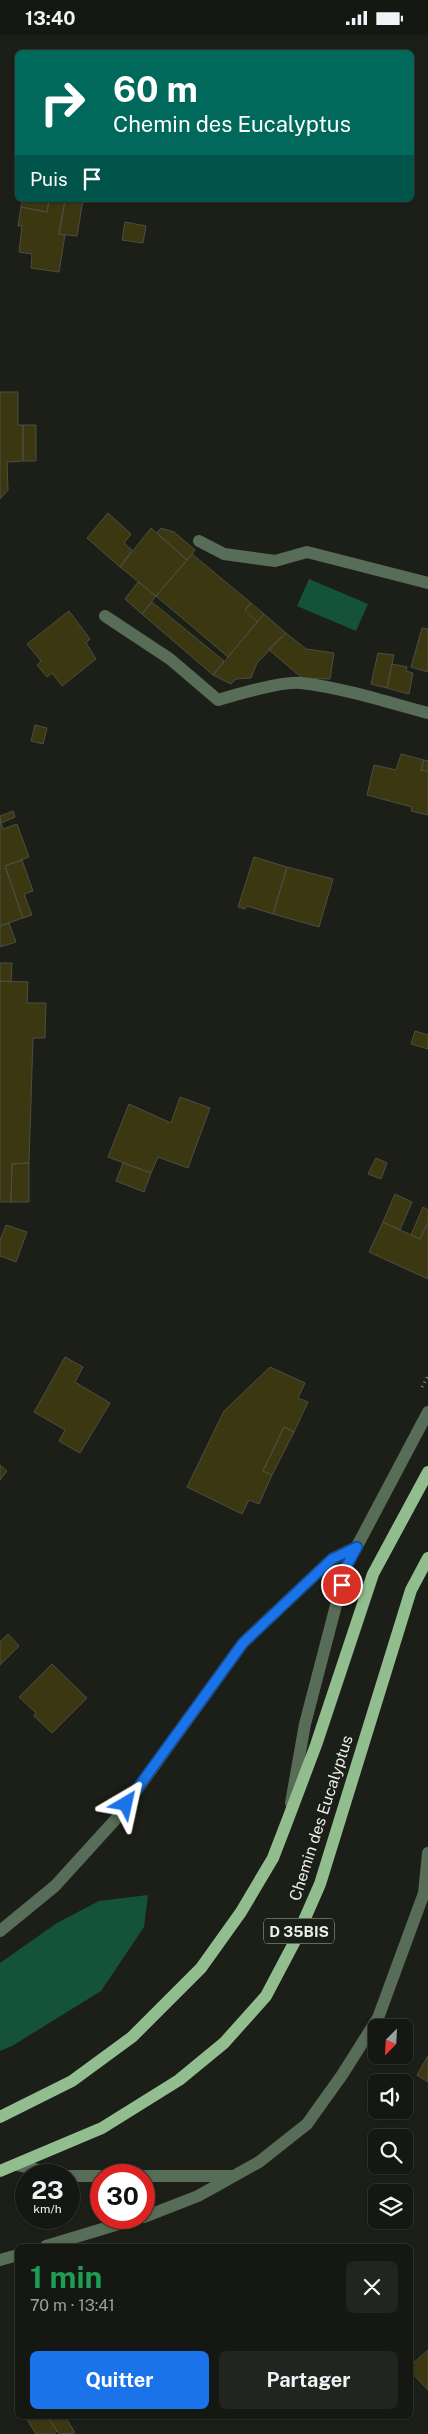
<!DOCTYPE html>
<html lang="fr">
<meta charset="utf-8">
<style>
:root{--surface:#151712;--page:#222420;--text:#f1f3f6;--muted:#9d9f9f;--line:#343632;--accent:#1a73e8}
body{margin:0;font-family:"Public Sans",sans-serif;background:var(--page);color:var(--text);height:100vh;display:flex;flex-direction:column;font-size:19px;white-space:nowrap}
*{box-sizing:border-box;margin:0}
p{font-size:16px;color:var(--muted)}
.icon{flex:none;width:28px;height:28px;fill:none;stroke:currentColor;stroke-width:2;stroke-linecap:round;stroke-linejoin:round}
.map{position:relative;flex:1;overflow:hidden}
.panel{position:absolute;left:15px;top:2209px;width:398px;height:175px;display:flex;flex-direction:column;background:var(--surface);border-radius:8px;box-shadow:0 1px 4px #0004,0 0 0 1px var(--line)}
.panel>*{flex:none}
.top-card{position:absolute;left:15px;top:15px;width:399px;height:152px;border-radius:8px;box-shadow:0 1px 4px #0004,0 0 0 1px var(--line);background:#00695c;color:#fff;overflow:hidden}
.needle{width:32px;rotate:204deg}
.fabs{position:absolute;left:368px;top:1984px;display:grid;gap:10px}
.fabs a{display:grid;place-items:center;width:45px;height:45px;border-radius:8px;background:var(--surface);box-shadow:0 1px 4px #0004,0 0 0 1px var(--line);font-size:25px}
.speed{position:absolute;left:15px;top:2129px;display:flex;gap:10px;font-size:25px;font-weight:700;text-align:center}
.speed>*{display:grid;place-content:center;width:65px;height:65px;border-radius:50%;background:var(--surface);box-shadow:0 1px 4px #0004,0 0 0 1px var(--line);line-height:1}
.speed small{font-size:12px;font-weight:400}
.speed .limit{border:8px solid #d22;background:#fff;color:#111}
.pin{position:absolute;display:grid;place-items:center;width:42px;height:42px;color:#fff;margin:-21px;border:2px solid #fff;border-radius:50%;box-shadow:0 1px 5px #0007}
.me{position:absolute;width:55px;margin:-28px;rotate:36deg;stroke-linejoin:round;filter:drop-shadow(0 0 4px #0008)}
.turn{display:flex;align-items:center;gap:18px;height:105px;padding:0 15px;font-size:22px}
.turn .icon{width:65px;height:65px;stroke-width:2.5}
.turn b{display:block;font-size:35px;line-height:42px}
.then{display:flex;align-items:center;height:48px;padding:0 15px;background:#0003;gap:10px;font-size:19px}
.round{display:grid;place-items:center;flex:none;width:52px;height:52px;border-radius:8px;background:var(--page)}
.overview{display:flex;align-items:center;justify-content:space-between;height:85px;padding:0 15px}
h1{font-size:30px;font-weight:700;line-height:38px;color:#1e9e55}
.action{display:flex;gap:10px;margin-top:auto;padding:10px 15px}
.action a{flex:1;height:58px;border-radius:8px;background:var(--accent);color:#fff;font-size:20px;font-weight:700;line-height:58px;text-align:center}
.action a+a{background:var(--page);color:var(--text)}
.status{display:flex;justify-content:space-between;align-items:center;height:35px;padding:0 25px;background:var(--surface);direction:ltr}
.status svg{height:14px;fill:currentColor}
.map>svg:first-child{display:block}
</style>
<div class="status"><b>13:40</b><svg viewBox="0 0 49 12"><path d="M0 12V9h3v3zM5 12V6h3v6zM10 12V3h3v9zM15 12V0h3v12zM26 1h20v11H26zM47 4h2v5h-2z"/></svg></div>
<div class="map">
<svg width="428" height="2399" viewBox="0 0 428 2399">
<rect width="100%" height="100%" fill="#1c1f18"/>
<!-- water -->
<path fill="#14533a" d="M309 544 368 569 356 596 297 571Z
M148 1860 144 1892 101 1956 12 2011 0 2016V1928L57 1888 99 1866Z"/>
<!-- building -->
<path fill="#3b3811" stroke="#4d4d44" d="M22 165H49L47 177 21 172Z
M49 165H65L59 199 65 200 59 237 31 233 32 219 19 217 22 191H18L21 172 47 177Z
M65 165H83L77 201 59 199Z
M125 187 146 191 143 208 122 205Z
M0 357H18V390H23V426L7 427 8 455 0 464Z
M23 390H36V426H23Z
M108 478 131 499 124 508 132 515 120 532 87 503Z
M151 493 187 525 156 561 120 532Z
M161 493 174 497 195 515 187 525 157 498Z
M192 519 251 568 245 575 257 587 228 622 156 561Z
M138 547 156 561 142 579 125 564Z
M152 567 224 626 213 640 142 579Z
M251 568 264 579 257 587 245 575Z
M69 576 90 604 86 608 96 624 62 651 52 638 47 642 37 630 41 626 27 609Z
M264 579 286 598 257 628 251 643 236 644 231 649 213 640Z
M422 593 428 594V637L411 632Z
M286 598 306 614 334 618 330 644 302 643 268 614Z
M378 618 394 620 387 653 371 649Z
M392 629 407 632 406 636 413 638 409 659 387 653Z
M35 690 47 693 43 709 31 706Z
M401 719 424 725 421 735 428 736V780L411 776 412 772 367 760 374 730 396 735Z
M424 725 428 726V736L421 735Z
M13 776 15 782 1 788 0 781Z
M0 785 3 794 17 789 29 822 5 831 23 883 0 891Z
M254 822 287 832 273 879 247 871 245 874 238 872Z
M22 825 33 856 24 859 32 880 23 883 5 831Z
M287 832 333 844 319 892 273 879Z
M9 888 16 907 0 912V891Z
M0 928H12L11 947 0 946Z
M0 946 28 947 27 968H46L45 1003H33L29 1128 12 1129 11 1167H0Z
M415 996 428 1000V1014L411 1009Z
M180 1062 210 1073 188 1133 158 1122 151 1138 108 1122 129 1069 171 1088Z
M376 1123 387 1128 381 1144 368 1139Z
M29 1128V1167H11L12 1129Z
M123 1128 151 1138 144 1157 116 1146Z
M395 1159 412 1167 400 1195 383 1187Z
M423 1172 428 1175V1187L420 1204 411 1200Z
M383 1187 420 1204 428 1187V1244L369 1217Z
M6 1190 27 1197 16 1227 0 1221V1205Z
M65 1322 83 1332 75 1347 110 1368 80 1418 59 1406 65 1395 34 1377Z
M270 1332 305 1348 298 1363 308 1367 294 1397 284 1392 263 1436 272 1440 259 1469 249 1465 242 1479 187 1452 224 1376Z
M284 1392 294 1397 272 1440 263 1436Z
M0 1430 7 1436 0 1445Z
M8 1599 19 1611 0 1630V1607Z
M52 1629 87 1663 52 1698 34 1681 36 1678 19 1662Z
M428 2021V2047L417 2040Z
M428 2315V2355L410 2336V2331Z
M28 2381H47L57 2396 54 2399H36L26 2383Z
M47 2381H65L75 2398 59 2399Z"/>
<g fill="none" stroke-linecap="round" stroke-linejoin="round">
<!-- path -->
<path stroke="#888b85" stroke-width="3" stroke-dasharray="1 4" stroke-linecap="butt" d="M422 1352 428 1341"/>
<!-- lane -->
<path stroke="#586d57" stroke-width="12" d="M291 1768 305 1689 346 1532 428 1377"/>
<!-- street -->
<path stroke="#586d57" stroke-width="12" d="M199 506 224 519 275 526 307 517 428 548
M105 581 170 624 218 665C238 659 282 646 301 648 344 653 387 667 428 678
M0 1896 55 1851 115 1785 243 1608 332 1524 357 1512
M17 2130 61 2140
M69 2141H101
M144 2141H231
M144 2182 198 2161 259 2127 307 2089 342 2040 378 1983 424 1858 428 1818
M46 2211 142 2182
M0 2225 18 2220"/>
<!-- primary -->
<path stroke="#92be8f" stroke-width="12" d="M0 2082 72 2046 132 2002 201 1933 241 1877 273 1823 288 1784 316 1710 373 1539 428 1437
M0 2136 102 2093 179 2045 224 2008 266 1961 295 1906 320 1849 411 1555 428 1523"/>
</g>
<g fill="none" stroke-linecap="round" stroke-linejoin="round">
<defs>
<path id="route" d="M126 1769 243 1608 332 1524 357 1512 346 1532 342 1550"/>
</defs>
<!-- route casing -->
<use href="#route" stroke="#114b97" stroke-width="12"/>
<!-- route -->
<use href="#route" stroke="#1a73e8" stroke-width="9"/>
</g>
<g text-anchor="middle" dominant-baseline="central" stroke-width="5" stroke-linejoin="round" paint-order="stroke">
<!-- shield labels -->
<rect fill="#1c1f18" stroke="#aeb1ab" stroke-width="1" x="264" y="1883.5" width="70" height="25" rx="4"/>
<g font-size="15" font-weight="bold" fill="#edefea">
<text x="299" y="1896">D 35BIS</text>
</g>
<!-- street labels -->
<g font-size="16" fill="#edefea" stroke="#1c1f18">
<text transform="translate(321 1783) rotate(-72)">Chemin des Eucalyptus</text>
</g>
</g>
</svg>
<div class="fabs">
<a><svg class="needle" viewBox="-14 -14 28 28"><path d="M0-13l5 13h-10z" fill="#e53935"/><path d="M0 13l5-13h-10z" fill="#9d9f9f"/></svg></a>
<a><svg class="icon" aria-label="sound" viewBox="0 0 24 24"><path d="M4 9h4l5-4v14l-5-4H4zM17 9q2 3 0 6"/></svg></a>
<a><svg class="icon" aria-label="search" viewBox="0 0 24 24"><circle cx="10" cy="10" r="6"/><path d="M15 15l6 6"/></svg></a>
<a><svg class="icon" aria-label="layers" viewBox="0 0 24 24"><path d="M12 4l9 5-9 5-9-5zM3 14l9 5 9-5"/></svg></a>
</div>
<div class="speed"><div>23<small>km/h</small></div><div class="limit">30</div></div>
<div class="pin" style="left:342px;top:1550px;background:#d93025"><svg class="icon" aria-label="arrive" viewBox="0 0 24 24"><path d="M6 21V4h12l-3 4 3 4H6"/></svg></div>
<svg class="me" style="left:126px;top:1769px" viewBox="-20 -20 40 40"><path d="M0-17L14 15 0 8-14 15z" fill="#1a73e8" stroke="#fff" stroke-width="4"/></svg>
<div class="top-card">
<div class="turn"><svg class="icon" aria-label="right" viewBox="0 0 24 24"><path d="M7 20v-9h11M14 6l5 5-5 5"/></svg><div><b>60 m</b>Chemin des Eucalyptus</div></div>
<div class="then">Puis<svg class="icon" aria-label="arrive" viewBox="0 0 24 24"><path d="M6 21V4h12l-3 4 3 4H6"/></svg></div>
</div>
<section class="panel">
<div class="overview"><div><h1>1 min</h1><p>70 m · 13:41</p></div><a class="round"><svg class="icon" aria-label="close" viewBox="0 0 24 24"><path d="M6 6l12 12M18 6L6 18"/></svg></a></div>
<div class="action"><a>Quitter</a><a>Partager</a></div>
</section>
</div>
